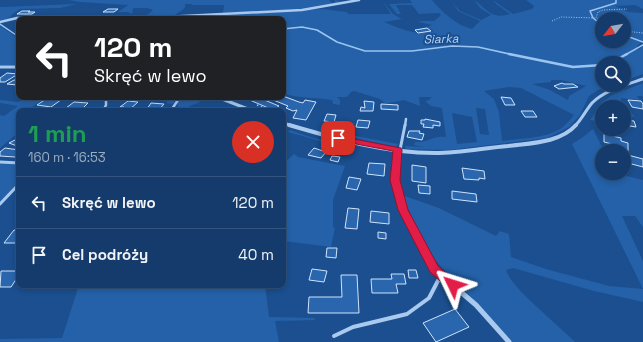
<!DOCTYPE html>
<html lang="pl">
<meta charset="utf-8">
<style>
:root{--surface:#143b6b;--page:#214673;--text:#f1f3f6;--muted:#9dadc1;--line:#33557e}
body{margin:0;font-family:"Space Grotesk",sans-serif;background:var(--page);color:var(--text);height:100vh;display:flex;flex-direction:column;font-size:15px;white-space:nowrap}
*{box-sizing:border-box;margin:0}
p{font-size:13px;color:var(--muted)}
.icon{flex:none;width:22px;height:22px;fill:none;stroke:currentColor;stroke-width:2;stroke-linecap:round;stroke-linejoin:round}
.map{position:relative;flex:1;overflow:hidden}
.side{position:absolute;left:16px;top:108px;width:270px;height:180px;display:flex;flex-direction:column;background:var(--surface);border-radius:8px;box-shadow:0 2px 6px #0003,0 0 0 1px var(--line)}
.side>*{flex:none}
.hud{position:absolute;left:16px;top:16px;width:270px;height:84px;border-radius:8px;box-shadow:0 2px 6px #0003,0 0 0 1px var(--line);background:#202124;color:#fff;overflow:hidden}
.needle{width:26px;rotate:239deg}
.fabs{position:absolute;left:595px;top:12px;display:grid;gap:8px}
.fabs a{display:grid;place-items:center;width:36px;height:36px;border-radius:50%;background:var(--surface);box-shadow:0 2px 6px #0003,0 0 0 1px var(--line);font-size:20px}
.pin{position:absolute;display:grid;place-items:center;width:34px;height:34px;color:#fff;margin:-17px;border-radius:8px;box-shadow:0 2px 6px #0006}
.me{position:absolute;width:44px;margin:-22px;rotate:311deg;stroke-linejoin:round;filter:drop-shadow(0 0 3px #0008)}
.turn{display:flex;align-items:center;gap:14px;height:84px;padding:0 12px;font-size:18px}
.turn .icon{width:52px;height:52px;stroke-width:2.5}
.turn b{display:block;font-size:28px;line-height:34px}
.round{display:grid;place-items:center;flex:none;width:42px;height:42px;border-radius:21px;background:var(--page)}
.overview{display:flex;align-items:center;justify-content:space-between;height:68px;padding:0 12px}
h1{font-size:24px;font-weight:700;line-height:30px;color:#1e9e55}
ul{padding:0;list-style:none}
li{display:flex;align-items:center;gap:12px;height:52px;padding:0 12px;border-top:1px solid var(--line)}
li div{flex:1}
li b{display:block;font-size:15px}
li em{font-style:normal}
.map>svg:first-child{display:block}
</style>
<div class="map">
<svg width="643" height="342" viewBox="0 0 643 342">
<rect width="100%" height="100%" fill="#1b4f8f"/>
<!-- green -->
<path fill="#2461a8" fill-rule="evenodd" d="M68 0H329L332 3 335 2V0L344 2 309 9 223 13 224 5H192L191 4H185V8L175 15 130 17 147 15 153 10 147 8H133L132 14 128 12H118L128 5 80 2Z
M382 0 393 14 402 19 384 22C402 29 414 36 434 31L427 27 432 25 419 22 420 21H434L441 15 439 13 419 14 412 5H396L401 14H397L389 4 412 3 410 0H432C442 12 456 25 472 29L480 21 458 11 452 2 460 11 481 20 491 15 480 8 474 0C488 9 490 20 510 14L496 4 493 0 513 14 532 9 534 6 526 0H643V9L635 5 615 6 628 12 643 13V41L637 46 638 50 643 46V74L624 81V63H602V85H613L598 90 589 96 580 115 569 127 547 138 449 150 406 149 405 146 425 147 414 145 415 142C429 143 432 135 446 137L442 108 431 106 425 101 429 100 432 97H419L420 106 404 100 389 103H385L380 99 354 91 351 92 347 97H337L340 100V105L333 104 332 100C316 97 298 99 283 93V19H215V16H201L322 9 347 12 348 14H391ZM602 19H624V41H602ZM551 80H561L586 86 569 96 568 100 550 90 532 84 551 82ZM509 87 521 88 574 115C571 119 567 123 563 127 547 139 521 138 502 141L499 112 494 99 484 91ZM476 108 485 109 489 135 480 134ZM452 113 472 117 477 142 457 144Z
M77 4 60 8 20 9 11 15 12 16 8 18H15L0 21V7Z
M0 26 19 39V65H0Z
M643 83V96H637L639 100 621 98V104L625 105 635 117 624 116V107H602V115H597L596 121 590 120 602 102 612 95Z
M28 97H47L26 111H19V116L14 120 19 121V132L0 148V115L4 116 18 106 0 103V100L18 102Z
M140 97H178L173 104 167 103V101H145Z
M182 97H204L198 103 189 106 190 111H177L179 110 177 103Z
M319 129 398 144 396 147 319 130Z
M593 129 604 151H602V173H615L643 180V227L635 216H622L643 261V302L594 291 513 268 506 270C511 288 559 325 575 342H512L479 305 442 268 433 257 418 231 402 195 439 208 496 236 500 231 509 234 511 257 546 269 609 286 643 289 572 144 583 137Z
M290 130 310 137 346 146 344 148 288 132Z
M294 154 298 157 345 166 333 200V227L335 228 331 247 283 241V161L285 162Z
M0 163 19 165V182L0 202Z
M79 285H265L269 317 314 318 315 320 275 321 279 342H0V339L62 338Z"/>
<g fill="none" stroke-linecap="round" stroke-linejoin="round">
<!-- stream-far1 -->
<path stroke="#9cc4f0" stroke-width="1.5" d="M593 18 590 11 616 3V0
M593 18 602 25
M0 24 19 37
M283 29 302 27 317 30 337 42 365 51H412L452 46 478 47 514 55
M624 35 643 42
M625 55 643 45"/>
<!-- stream -->
<path stroke="#9cc4f0" stroke-width="2.5" d="M509 54 573 67 602 65
M610 63 627 54"/>
</g>
<!-- building -->
<path fill="#2a66ad" stroke="#cfe3fa" d="M108 9H118L114 12H103Z
M22 11H30L28 12H35L32 14H17Z
M427 28 431 31 418 33 415 30Z
M7 73 18 74 5 82H0V78Z
M14 80H19V83L17 85 7 84Z
M562 83 564 84H573L578 87 559 89 554 86Z
M283 96 299 102 303 103 305 100 316 102 306 120 293 118 297 110 293 111 286 108 288 106 266 97 262 99 279 106 273 110 245 98Z
M49 97H65L51 107 37 105Z
M501 97 511 98 515 105H505Z
M628 100 641 101 643 104V109L632 107Z
M128 101 138 102 129 110 122 109 124 107H120Z
M364 101 374 102 373 111H360L361 107 365 108Z
M74 102 88 103 81 110 66 108Z
M151 103 164 104 158 111H141L143 109H147Z
M381 104 398 105V110L381 109Z
M521 111H533L537 117H525Z
M327 114 336 115 334 122 324 121Z
M425 119 440 122V126L433 125V128L423 127 424 124H421V120H425Z
M358 120 370 121 368 128 356 127Z
M624 120 634 121 636 127 624 125Z
M409 131H420L419 133 424 134 422 140 407 137Z
M604 134 621 138V141L628 143V151L612 147V144L604 142Z
M19 138V145L17 146 9 143Z
M5 148 19 150V154L15 157 0 156V152Z
M314 148 326 152 321 158 308 155Z
M624 154 643 159V167L624 162Z
M332 156 340 157 338 162 330 160Z
M369 163 385 164 384 176 367 174Z
M412 165 426 167V183L412 181Z
M462 168 484 171 485 179 479 178V180L464 179Z
M349 177 361 179 357 190 346 188Z
M418 185 430 186V194L419 193Z
M452 191 476 194 477 202 452 199Z
M348 208 359 209 357 229 345 228Z
M371 211 389 213V224L370 222Z
M14 230H19V243H4Z
M378 232 386 233V239L378 238Z
M327 248H337L336 258 326 257Z
M312 269 327 271 324 282 309 280Z
M408 270H416L418 278H409Z
M1 271H19V275L11 287H0Z
M391 274H404L406 284H396L398 293H372L371 279H392Z
M341 275H357L359 313H308L309 297H342Z
M455 309 469 327 436 342 423 323Z"/>
<g fill="none" stroke-linecap="round" stroke-linejoin="round">
<!-- path-far1 -->
<path stroke="#a9c9ee" stroke-width="1" stroke-dasharray="1 1.5" stroke-linecap="butt" d="M552 21 561 17 596 18
M602 22 596 18 598 12 603 10 627 9
M624 31 643 33"/>
<!-- path -->
<path stroke="#a9c9ee" stroke-width="1.5" stroke-dasharray="1.5 2.5" stroke-linecap="butt" d="M206 97 211 99
M257 105 272 111"/>
<!-- service-far2 -->
<path stroke="#a9c9ee" stroke-width="2.5" d="M102 97 106 100V105L103 111
M167 111 172 109 180 97
M405 126 406 119"/>
<!-- service-far1 -->
<path stroke="#a9c9ee" stroke-width="3" d="M400 150 405 125
M0 162 19 163
M0 204 19 184"/>
<!-- service -->
<path stroke="#a9c9ee" stroke-width="4" d="M334 336 353 327 407 314 429 298 441 275"/>
<!-- minor-far3 -->
<path stroke="#a9c9ee" stroke-width="2.5" d="M0 22 17 18 164 17 302 10 359 0"/>
<!-- minor-far2 -->
<path stroke="#a9c9ee" stroke-width="3" d="M0 67H19
M217 97 253 111
M283 123 293 126
M575 126C582 119 586 110 592 103 605 90 626 85 643 79"/>
<!-- minor-far1 -->
<path stroke="#a9c9ee" stroke-width="4" d="M289 125C337 139 385 153 435 153 460 153 484 148 508 146 531 143 560 143 576 125
M398 150 395 180 403 211 407 219"/>
<!-- minor -->
<path stroke="#a9c9ee" stroke-width="5" d="M407 218 434 269 476 305 509 342"/>
</g>
<!-- route -->
<path fill="#e11d48" stroke="#92132f" d="M335 136H338L401 148 402 150 400 180 408 210 438 266 457 282 459 285 457 289 453 290 449 289 430 272 398 210 390 180 393 151 335 140 333 138Z"/>
<g text-anchor="middle" dominant-baseline="central" stroke-width="4" stroke-linejoin="round" paint-order="stroke">
<!-- far-water labels -->
<g font-size="12" font-style="italic" fill="#b5d3f5" stroke="#1b4f8f">
<text transform="translate(441 39) rotate(-2)">Siarka</text>
</g>
</g>
</svg>
<div class="fabs">
<a><svg class="needle" viewBox="-14 -14 28 28"><path d="M0-13l5 13h-10z" fill="#e53935"/><path d="M0 13l5-13h-10z" fill="#9dadc1"/></svg></a>
<a><svg class="icon" aria-label="search" viewBox="0 0 24 24"><circle cx="10" cy="10" r="6"/><path d="M15 15l6 6"/></svg></a>
<a>+</a>
<a>−</a>
</div>
<div class="pin" style="left:338px;top:138px;background:#d93025"><svg class="icon" aria-label="arrive" viewBox="0 0 24 24"><path d="M6 21V4h12l-3 4 3 4H6"/></svg></div>
<svg class="me" style="left:453px;top:285px" viewBox="-20 -20 40 40"><path d="M0-17L14 15 0 8-14 15z" fill="#e11d48" stroke="#fff" stroke-width="4"/></svg>
<div class="hud">
<div class="turn"><svg class="icon" aria-label="left" viewBox="0 0 24 24"><path d="M17 20v-9H6M10 6l-5 5 5 5"/></svg><div><b>120 m</b>Skręć w lewo</div></div>
</div>
<section class="side">
<div class="overview"><div><h1>1 min</h1><p>160 m · 16:53</p></div><a class="round" style="background:#d93025;color:#fff"><svg class="icon" aria-label="close" viewBox="0 0 24 24"><path d="M6 6l12 12M18 6L6 18"/></svg></a></div>
<ul>
<li><svg class="icon" aria-label="left" viewBox="0 0 24 24"><path d="M17 20v-9H6M10 6l-5 5 5 5"/></svg><div><b>Skręć w lewo</b></div><em>120 m</em></li>
<li><svg class="icon" aria-label="arrive" viewBox="0 0 24 24"><path d="M6 21V4h12l-3 4 3 4H6"/></svg><div><b>Cel podróży</b></div><em>40 m</em></li>
</ul>
</section>
</div>
